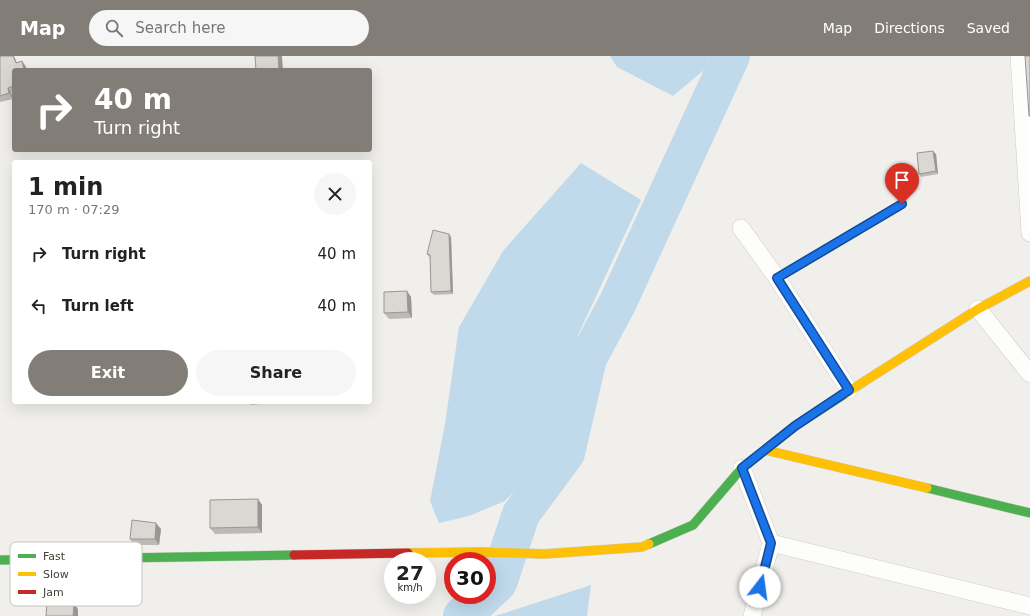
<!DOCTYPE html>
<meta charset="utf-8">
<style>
:root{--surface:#fff;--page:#f6f6f6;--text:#222;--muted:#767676;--accent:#827e77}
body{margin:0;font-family:"DejaVu Sans",sans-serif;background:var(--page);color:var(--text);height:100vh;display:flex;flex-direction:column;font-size:15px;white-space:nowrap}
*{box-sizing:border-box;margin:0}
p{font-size:13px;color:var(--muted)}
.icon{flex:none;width:22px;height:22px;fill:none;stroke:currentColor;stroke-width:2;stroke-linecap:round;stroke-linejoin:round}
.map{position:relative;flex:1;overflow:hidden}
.panel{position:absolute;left:12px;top:104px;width:360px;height:244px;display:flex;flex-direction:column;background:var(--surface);border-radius:4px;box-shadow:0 4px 16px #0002}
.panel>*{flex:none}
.guide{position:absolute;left:12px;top:12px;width:360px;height:84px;border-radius:4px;box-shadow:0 4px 16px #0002;background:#827e77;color:#fff;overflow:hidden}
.speed{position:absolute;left:384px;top:496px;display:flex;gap:8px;font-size:20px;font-weight:700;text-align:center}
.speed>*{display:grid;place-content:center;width:52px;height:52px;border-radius:50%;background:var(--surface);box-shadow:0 4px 16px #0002;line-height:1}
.speed small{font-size:10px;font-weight:400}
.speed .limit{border:6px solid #d22;background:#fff;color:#111}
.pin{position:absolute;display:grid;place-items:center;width:34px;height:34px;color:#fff;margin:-41px -17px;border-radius:50% 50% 50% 0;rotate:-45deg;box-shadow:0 0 4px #0007}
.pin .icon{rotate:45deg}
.me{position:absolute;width:44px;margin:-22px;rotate:15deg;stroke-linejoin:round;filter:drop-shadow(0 0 3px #0008)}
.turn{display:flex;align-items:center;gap:14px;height:84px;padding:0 16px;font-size:18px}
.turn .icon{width:52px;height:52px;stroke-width:2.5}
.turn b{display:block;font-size:28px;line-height:34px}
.round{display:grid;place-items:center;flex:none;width:42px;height:42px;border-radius:21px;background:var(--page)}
.overview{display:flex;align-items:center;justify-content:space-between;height:68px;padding:0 16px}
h1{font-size:24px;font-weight:700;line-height:30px}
.cta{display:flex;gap:8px;margin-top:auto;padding:8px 16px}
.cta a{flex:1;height:46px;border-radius:24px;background:var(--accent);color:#fff;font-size:16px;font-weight:700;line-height:46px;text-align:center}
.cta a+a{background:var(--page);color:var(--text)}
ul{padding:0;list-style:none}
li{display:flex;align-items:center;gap:12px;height:52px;padding:0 16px}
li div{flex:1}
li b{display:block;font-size:15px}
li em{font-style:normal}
header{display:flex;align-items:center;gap:24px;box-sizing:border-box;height:56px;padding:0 20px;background:var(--accent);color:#fff}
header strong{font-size:19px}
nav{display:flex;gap:22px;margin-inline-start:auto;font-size:14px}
.search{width:280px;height:36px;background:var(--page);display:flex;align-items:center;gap:10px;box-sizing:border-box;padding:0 14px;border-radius:22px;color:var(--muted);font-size:15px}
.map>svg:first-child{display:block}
</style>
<header>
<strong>Map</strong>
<div class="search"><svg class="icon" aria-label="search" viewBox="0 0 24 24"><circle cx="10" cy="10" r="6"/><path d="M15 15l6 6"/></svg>Search here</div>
<nav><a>Map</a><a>Directions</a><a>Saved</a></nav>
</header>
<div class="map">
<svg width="1030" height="560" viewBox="0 0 1030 560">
<rect width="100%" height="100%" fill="#f1efec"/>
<!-- water -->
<path fill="#c0daeb" d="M610 0H710L704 14 673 40 617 11Z
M581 107 641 144 578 279 548 399 505 445 469 460 439 467 430 445 445 368 459 271 503 195Z
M591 529 587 560H495Z"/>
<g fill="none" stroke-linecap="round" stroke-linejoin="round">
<!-- river -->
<path stroke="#c0daeb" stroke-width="38" d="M487 537 498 527 521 458 566 397 588 302 618 246 731 0
M462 560 485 539"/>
<defs>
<path id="lane" d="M777 222 902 148"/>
<path id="street" d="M1019 0 1030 177
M741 172 777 222 849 334
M978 253 1030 318
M742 412 771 487 752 560
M771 487 1030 550"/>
<path id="fast" d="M927 432 1030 457
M649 488 693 469 742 412 795 370 843 339
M0 504 294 499"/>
<path id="slow" d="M843 339 978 253 1030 225
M765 394 927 432
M408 497 481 496 544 498 642 491 649 488"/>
<path id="jam" d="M294 499 408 497"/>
</defs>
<!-- lane casing -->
<use href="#lane" stroke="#cfcdca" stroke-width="10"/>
<!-- street casing -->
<use href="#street" stroke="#cfcdca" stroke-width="18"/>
<!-- fast casing -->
<use href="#fast" stroke="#d0ccc3" stroke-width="10"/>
<!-- slow casing -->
<use href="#slow" stroke="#d0ccc3" stroke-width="10"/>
<!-- jam casing -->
<use href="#jam" stroke="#d0ccc3" stroke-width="10"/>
<!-- lane -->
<use href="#lane" stroke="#fdfdfc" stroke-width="8"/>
<!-- street -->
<use href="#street" stroke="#fdfdfc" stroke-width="17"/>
<!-- fast -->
<use href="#fast" stroke="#4caf50" stroke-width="9"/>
<!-- slow -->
<use href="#slow" stroke="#ffc107" stroke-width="9"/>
<!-- jam -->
<use href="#jam" stroke="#c62828" stroke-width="9"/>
</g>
<!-- wall -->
<path fill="#bcbab6" d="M0 0 17 7 22 5 26 11 14 14V36L11 37 13 43 0 46Z
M936 98 938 118 921 121 919 118Z
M449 178 451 181 453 238 434 239 431 236 430 202 427 198Z
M407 235 411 241 412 262 389 263 384 257Z
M249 346H269V347L251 349Z
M258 443 262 449V477L215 478 210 472Z
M161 473 159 489H134L130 483Z"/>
<!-- shaded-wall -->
<path fill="#999794" d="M13 0H14L19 12 16 7Z
M278 0H282V1L283 14H279Z
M22 5 26 11 27 14H24Z
M8 32 11 37 13 43 9 37Z
M933 95 936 98 938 118 936 115Z
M449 178 451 181 453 238 451 235Z
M407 235 411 241 412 262 408 256Z
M258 443 262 449V477L258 471Z
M156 467 161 473 159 489 155 483Z
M74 547 78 553V560H73Z"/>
<!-- building -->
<path fill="#dbd8d4" stroke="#999794" d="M0 0H13L16 7 22 5 24 14H14V30L8 32 9 37 0 40Z
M255 0H278L279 14H256Z
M1025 0H1030V60H1029Z
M933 95 936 115 919 118 917 97Z
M433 174 449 178 451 235 431 236 430 199 427 198Z
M407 235 408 256 384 257V236Z
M258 443V471L210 472V444Z
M132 464 156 467 155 483H130Z
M47 546 74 547 73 560H46Z"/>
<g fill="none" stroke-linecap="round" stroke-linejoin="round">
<defs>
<path id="route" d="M760 531 771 487 742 412 795 370 849 334 777 222 902 148"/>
</defs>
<!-- route casing -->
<use href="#route" stroke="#114b97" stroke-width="10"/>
<!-- route -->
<use href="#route" stroke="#1a73e8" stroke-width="7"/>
</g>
<!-- legend -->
<rect x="10" y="486" width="132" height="64" rx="6" fill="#fff" stroke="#c8c6c3" stroke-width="1"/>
<rect x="18" y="498" width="18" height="4" fill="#4caf50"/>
<rect x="18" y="516" width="18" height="4" fill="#ffc107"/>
<rect x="18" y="534" width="18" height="4" fill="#c62828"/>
<g font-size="11" fill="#474138">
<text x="43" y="504">Fast</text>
<text x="43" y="522">Slow</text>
<text x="43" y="540">Jam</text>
</g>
</svg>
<div class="speed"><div>27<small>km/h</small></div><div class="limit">30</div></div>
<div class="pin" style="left:902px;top:148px;background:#d93025"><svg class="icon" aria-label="arrive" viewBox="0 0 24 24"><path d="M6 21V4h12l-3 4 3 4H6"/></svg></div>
<svg class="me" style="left:760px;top:531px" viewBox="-20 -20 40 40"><circle r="19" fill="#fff"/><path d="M0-13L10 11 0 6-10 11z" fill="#1a73e8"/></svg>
<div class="guide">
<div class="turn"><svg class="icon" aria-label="right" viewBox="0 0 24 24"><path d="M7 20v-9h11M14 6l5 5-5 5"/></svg><div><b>40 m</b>Turn right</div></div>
</div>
<section class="panel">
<div class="overview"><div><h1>1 min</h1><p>170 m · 07:29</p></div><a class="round"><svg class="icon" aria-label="close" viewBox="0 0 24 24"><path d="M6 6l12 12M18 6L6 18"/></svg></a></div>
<ul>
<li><svg class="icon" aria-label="right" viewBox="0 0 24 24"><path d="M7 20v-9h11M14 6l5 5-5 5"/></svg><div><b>Turn right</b></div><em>40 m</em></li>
<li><svg class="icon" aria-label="left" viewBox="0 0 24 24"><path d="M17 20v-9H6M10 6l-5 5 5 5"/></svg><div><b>Turn left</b></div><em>40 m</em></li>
</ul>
<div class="cta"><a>Exit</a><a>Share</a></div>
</section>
</div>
